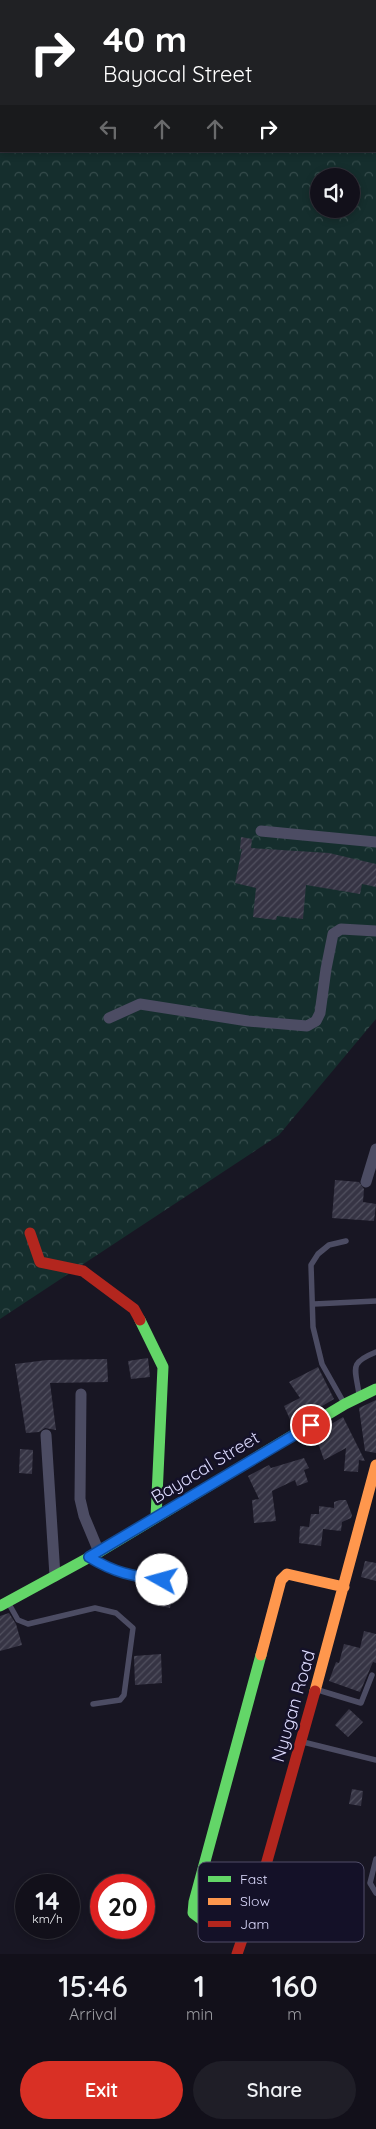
<!DOCTYPE html>
<style>
:root{--surface:#12101a;--page:#1f1e27;--text:#f1f3f6;--muted:#9c9da2;--line:#313039;--accent:#d93025}
body{margin:0;font-family:Quicksand,sans-serif;background:var(--page);color:var(--text);height:100vh;display:flex;flex-direction:column;font-size:19px;white-space:nowrap}
*{box-sizing:border-box;margin:0}
p{font-size:16px;color:var(--muted)}
.icon{flex:none;width:28px;height:28px;fill:none;stroke:currentColor;stroke-width:2;stroke-linecap:round;stroke-linejoin:round}
.map{position:relative;height:1954px;overflow:hidden}
.panel{display:flex;flex-direction:column;background:var(--surface);flex:1}
.panel>*{flex:none}
.top-card{position:absolute;left:0px;top:0px;width:376px;height:152px;box-shadow:0 2px 8px #0003,0 0 0 1px var(--line);background:#202124;color:#fff;overflow:hidden}
.controls{position:absolute;left:310px;top:168px;display:grid;gap:10px}
.controls a{display:grid;place-items:center;width:50px;height:50px;border-radius:50%;background:var(--surface);box-shadow:0 2px 8px #0003,0 0 0 1px var(--line);font-size:25px}
.speed{position:absolute;left:15px;top:1874px;display:flex;gap:10px;font-size:25px;font-weight:700;text-align:center}
.speed>*{display:grid;place-content:center;width:65px;height:65px;border-radius:50%;background:var(--surface);box-shadow:0 2px 8px #0003,0 0 0 1px var(--line);line-height:1}
.speed small{font-size:12px;font-weight:400}
.speed .limit{border:8px solid #d22;background:#fff;color:#111}
.pin{position:absolute;display:grid;place-items:center;width:42px;height:42px;color:#fff;margin:-21px;border:2px solid #fff;border-radius:50%;box-shadow:0 1px 5px #0007}
.me{position:absolute;width:55px;margin:-28px;rotate:277deg;stroke-linejoin:round;filter:drop-shadow(0 0 4px #0008)}
.turn{display:flex;align-items:center;gap:18px;height:105px;padding:0 20px;font-size:22px}
.turn .icon{width:65px;height:65px;stroke-width:2.5}
.turn b{display:block;font-size:35px;line-height:42px}
.lanes{display:flex;align-items:center;height:48px;padding:0 20px;background:#0003;justify-content:center;gap:25px;direction:ltr}
.lanes .off{opacity:.35}
.eta{display:flex;justify-content:space-evenly;align-items:center;height:85px;text-align:center}
.eta b{font-size:30px;font-weight:600;line-height:35px}
.button{display:flex;gap:10px;margin-top:auto;padding:10px 20px}
.button a{flex:1;height:58px;border-radius:30px;background:var(--accent);color:#fff;font-size:20px;font-weight:600;line-height:58px;text-align:center}
.button a+a{background:var(--page);color:var(--text)}
.map>svg:first-child{display:block}
</style>
<div class="map">
<svg width="376" height="1954" viewBox="0 0 376 1954">
<defs>
<pattern id="forest-crowns" width="20" height="18" patternUnits="userSpaceOnUse" patternTransform="scale(1.25)"><rect width="20" height="18" fill="#152e2d"/><path d="M2 6a3 3 0 1 1 6 0M12 15a3 3 0 1 1 6 0" fill="none" stroke="#364c4c"/></pattern>
<pattern id="building-hatch" width="6" height="6" patternUnits="userSpaceOnUse" patternTransform="scale(1.25)"><rect width="6" height="6" fill="#363444"/><path d="M-1 1l2-2M0 6l6-6M5 7l2-2" fill="none" stroke="#525160"/></pattern>
</defs>
<rect width="100%" height="100%" fill="#181623"/>
<!-- forest -->
<path fill="url(#forest-crowns)" fill-rule="evenodd" d="M0 0H376V1019L279 1135 0 1319ZM1 1H375V151H1ZM319 176H351V209H319Z"/>
<!-- building -->
<path fill="url(#building-hatch)" d="M241 837 252 839 251 848 329 853 376 864V887L362 884 360 894 306 885 303 919 277 916 276 920 253 917 256 888 235 883 242 849H240Z
M335 1180 359 1182 364 1189 363 1202 376 1204 374 1221 332 1218Z
M148 1358 150 1377 131 1379 128 1361Z
M107 1359 108 1382 50 1383 56 1430 45 1428 39 1432 26 1433 15 1364 47 1360Z
M318 1367 334 1399 292 1424 284 1406 300 1398 289 1382Z
M376 1400V1453L365 1451 359 1408Z
M343 1417 365 1461 359 1460 358 1472 344 1471 346 1448 324 1460 315 1434Z
M20 1449 33 1450 32 1474 19 1473Z
M304 1458 309 1468 304 1470 308 1482 297 1486 295 1480 272 1491 276 1521 254 1523 252 1500 259 1499 248 1476 269 1465 271 1468Z
M340 1500H346L352 1515 351 1518 342 1522 341 1531 323 1529 321 1546 299 1543 300 1526 309 1527 311 1514H319V1506L334 1508V1502Z
M365 1561 376 1563V1581L361 1577Z
M155 1586 173 1589 170 1608 151 1604Z
M9 1613 16 1624 22 1645 0 1651V1616Z
M364 1631 376 1634V1663L373 1662 360 1692 329 1681 336 1662 339 1663 344 1644 360 1648Z
M161 1654 162 1683 135 1685 134 1656Z
M349 1709 363 1722 348 1737 335 1725Z
M352 1789 363 1791 361 1806 349 1804Z"/>
<g fill="none" stroke-linecap="round" stroke-linejoin="round">
<!-- path -->
<path stroke="#46525f" stroke-width="2.5" stroke-dasharray="2.5 4" stroke-linecap="butt" d="M254 0V1
M375 68 376 71"/>
<!-- lane -->
<path stroke="#4c4c63" stroke-width="5.5" d="M314 1304 376 1301
M359 1394C355 1367 349 1363 376 1352
M344 1403 322 1364 313 1327 311 1265 318 1254 329 1245 346 1241
M93 1559C115 1573 135 1577 162 1580
M9 1604 18 1620 28 1624 95 1608 116 1613 133 1628 124 1695 120 1700 93 1704
M318 1690 361 1703 372 1675
M303 1742 376 1760
M376 1859 370 1883 376 1893
M258 1893 285 1902 298 1912 299 1928"/>
<!-- street -->
<path stroke="#4c4c63" stroke-width="11" d="M261 831 376 842
M109 1018 140 1004 248 1021 307 1026 316 1021 320 1013 326 969 333 934 341 929 376 931
M366 1182 376 1149
M81 1394 80 1499 84 1516 99 1552
M46 1435 55 1576"/>
<!-- fast -->
<path stroke="#63d668" stroke-width="11" d="M140 1320 163 1367 156 1517
M0 1606 99 1552 345 1404 376 1389
M246 1931 201 1919 193 1913 194 1902 261 1655"/>
<!-- slow -->
<path stroke="#ff974d" stroke-width="11" d="M261 1655 281 1580 287 1574 344 1587
M315 1691 376 1465"/>
<!-- jam -->
<path stroke="#b3261e" stroke-width="11" d="M30 1233 40 1262 83 1271 134 1309 140 1320
M237 1954 258 1893 315 1691"/>
</g>
<g fill="none" stroke-linecap="round" stroke-linejoin="round">
<defs>
<path id="route" d="M162 1580C132 1576 115 1573 89 1557L311 1425"/>
</defs>
<!-- route casing -->
<use href="#route" stroke="#114b97" stroke-width="12"/>
<!-- route -->
<use href="#route" stroke="#1a73e8" stroke-width="9"/>
</g>
<g text-anchor="middle" dominant-baseline="central" stroke-width="5" stroke-linejoin="round" paint-order="stroke">
<!-- street labels -->
<g font-size="18" fill="#dcdafd" stroke="#141128">
<text transform="translate(205 1467) rotate(-31)">Bayacal Street</text>
<text transform="translate(293 1706) rotate(-74)">Nyugan Road</text>
</g>
</g>
<!-- legend -->
<rect x="198" y="1862" width="166" height="80" rx="8" fill="#141128" stroke="#504d68" stroke-width="1"/>
<rect x="208" y="1876" width="23" height="6" fill="#63d668"/>
<rect x="208" y="1898" width="23" height="7" fill="#ff974d"/>
<rect x="208" y="1921" width="23" height="6" fill="#b3261e"/>
<g font-size="14" fill="#dcdafd">
<text x="240" y="1884">Fast</text>
<text x="240" y="1906">Slow</text>
<text x="240" y="1929">Jam</text>
</g>
</svg>
<div class="controls">
<a><svg class="icon" aria-label="sound" viewBox="0 0 24 24"><path d="M4 9h4l5-4v14l-5-4H4zM17 9q2 3 0 6"/></svg></a>
</div>
<div class="speed"><div>14<small>km/h</small></div><div class="limit">20</div></div>
<div class="pin" style="left:311px;top:1425px;background:#d93025"><svg class="icon" aria-label="arrive" viewBox="0 0 24 24"><path d="M6 21V4h12l-3 4 3 4H6"/></svg></div>
<svg class="me" style="left:162px;top:1580px" viewBox="-20 -20 40 40"><circle r="19" fill="#fff"/><path d="M0-13L10 11 0 6-10 11z" fill="#1a73e8"/></svg>
<div class="top-card">
<div class="turn"><svg class="icon" aria-label="right" viewBox="0 0 24 24"><path d="M7 20v-9h11M14 6l5 5-5 5"/></svg><div><b>40 m</b>Bayacal Street</div></div>
<div class="lanes"><svg class="icon off" aria-label="left" viewBox="0 0 24 24"><path d="M17 20v-9H6M10 6l-5 5 5 5"/></svg><svg class="icon off" aria-label="ahead" viewBox="0 0 24 24"><path d="M12 20V5M6 11l6-6 6 6"/></svg><svg class="icon off" aria-label="ahead" viewBox="0 0 24 24"><path d="M12 20V5M6 11l6-6 6 6"/></svg><svg class="icon" aria-label="right" viewBox="0 0 24 24"><path d="M7 20v-9h11M14 6l5 5-5 5"/></svg></div>
</div>
</div>
<section class="panel">
<div class="eta">
<div><b>15:46</b><p>Arrival</p></div>
<div><b>1</b><p>min</p></div>
<div><b>160</b><p>m</p></div>
</div>
<div class="button"><a>Exit</a><a>Share</a></div>
</section>
